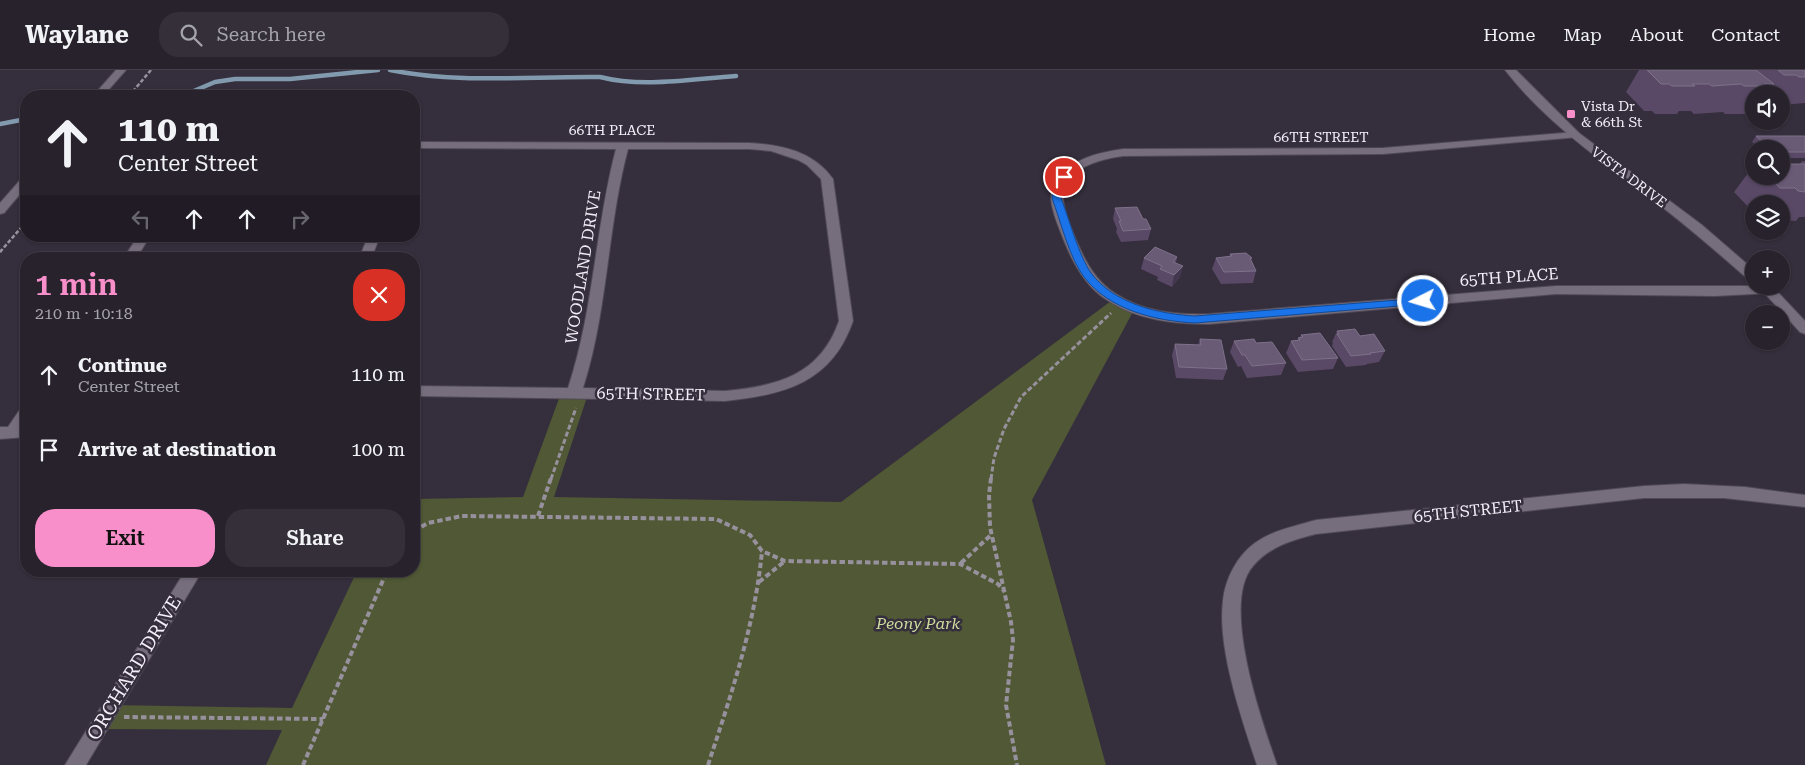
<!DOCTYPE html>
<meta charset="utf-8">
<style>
:root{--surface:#28222d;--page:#342f39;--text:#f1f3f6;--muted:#a5a4aa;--line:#443f49;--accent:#f98fca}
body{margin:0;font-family:"Roboto Serif",serif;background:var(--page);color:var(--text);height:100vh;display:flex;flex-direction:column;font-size:19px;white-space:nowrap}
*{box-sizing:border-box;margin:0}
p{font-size:16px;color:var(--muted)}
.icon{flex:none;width:28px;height:28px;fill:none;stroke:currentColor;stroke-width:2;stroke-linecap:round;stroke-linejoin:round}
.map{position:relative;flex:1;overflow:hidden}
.panel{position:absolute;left:20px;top:182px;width:400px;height:325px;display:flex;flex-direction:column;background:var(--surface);border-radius:20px;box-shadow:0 1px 4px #0004,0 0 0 1px var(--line)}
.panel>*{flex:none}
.hud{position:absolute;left:20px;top:20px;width:400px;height:152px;border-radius:20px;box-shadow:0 1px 4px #0004,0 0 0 1px var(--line);background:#28222d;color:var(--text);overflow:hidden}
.buttons{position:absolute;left:1745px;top:15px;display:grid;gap:10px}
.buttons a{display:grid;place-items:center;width:45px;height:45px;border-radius:50%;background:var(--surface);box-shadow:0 1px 4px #0004,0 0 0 1px var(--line);font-size:25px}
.pin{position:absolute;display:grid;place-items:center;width:42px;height:42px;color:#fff;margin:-21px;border:2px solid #fff;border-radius:50%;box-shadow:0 1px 5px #0007}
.me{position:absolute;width:55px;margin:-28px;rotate:265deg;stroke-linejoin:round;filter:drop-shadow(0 0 4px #0008)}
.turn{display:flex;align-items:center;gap:18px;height:105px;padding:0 15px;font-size:22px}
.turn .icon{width:65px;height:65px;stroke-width:2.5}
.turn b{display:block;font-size:35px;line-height:42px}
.lanes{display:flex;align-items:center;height:48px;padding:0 15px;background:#0003;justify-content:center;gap:25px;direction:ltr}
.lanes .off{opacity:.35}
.round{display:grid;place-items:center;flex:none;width:52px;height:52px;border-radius:20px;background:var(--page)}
.head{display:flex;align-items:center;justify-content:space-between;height:85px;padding:0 15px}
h1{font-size:30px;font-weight:600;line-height:38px;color:var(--accent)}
.button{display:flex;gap:10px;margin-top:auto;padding:10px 15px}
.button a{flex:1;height:58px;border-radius:20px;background:var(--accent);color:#111;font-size:20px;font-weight:600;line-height:58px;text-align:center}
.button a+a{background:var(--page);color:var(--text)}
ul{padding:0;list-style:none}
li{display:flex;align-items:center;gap:15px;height:75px;padding:0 15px}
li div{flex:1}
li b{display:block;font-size:19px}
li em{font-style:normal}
header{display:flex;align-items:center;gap:30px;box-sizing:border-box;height:70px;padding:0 25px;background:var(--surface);border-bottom:1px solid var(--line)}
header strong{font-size:24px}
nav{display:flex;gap:28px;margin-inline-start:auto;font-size:18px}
.search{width:350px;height:45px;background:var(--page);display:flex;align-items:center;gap:12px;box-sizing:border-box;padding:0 18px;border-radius:20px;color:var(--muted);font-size:19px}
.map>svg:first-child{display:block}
</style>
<header>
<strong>Waylane</strong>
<div class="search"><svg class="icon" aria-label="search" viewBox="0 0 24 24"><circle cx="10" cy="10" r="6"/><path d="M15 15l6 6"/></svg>Search here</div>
<nav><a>Home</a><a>Map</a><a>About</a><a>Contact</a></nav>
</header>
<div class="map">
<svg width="1805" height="695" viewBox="0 0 1805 695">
<rect width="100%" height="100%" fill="#352e3c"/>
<!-- green -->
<path fill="#505835" d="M1115 228 1135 238 1032 430 1106 695H266L282 660 97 659 111 635 292 638 357 501H414V429L523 427 561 323 588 324 554 427 841 432Z"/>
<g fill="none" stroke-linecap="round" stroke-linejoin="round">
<!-- stream -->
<path stroke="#829aae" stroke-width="4.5" d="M390 0C459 14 530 6 600 7 643 18 692 9 736 6
M182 26 215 12 235 9H290L378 0
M0 54 26 49"/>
<defs>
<path id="street" d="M1575 62 1579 63 1580 65 1579 67 1383 84 1123 86C1100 89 1061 99 1063 129 1064 143 1071 157 1076 170 1085 191 1096 212 1116 224 1144 242 1177 245 1209 244L1556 216H1770L1775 220 1773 223 1715 226 1556 224 1209 254C1174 254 1137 250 1107 230 1086 217 1074 195 1065 173 1060 160 1052 143 1051 129 1051 124 1054 116 1057 111 1072 88 1097 83 1123 79L1383 78Z
M414 72 749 73C782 75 813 81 833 109L853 251C832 312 785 325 725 331L414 326V316L568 318C594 240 595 158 616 79L414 78ZM628 79H749L771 81 798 90 807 95 821 109 839 251C820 305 778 316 725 321L583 318C608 240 607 158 628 79Z
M138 166H150L136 189H123Z
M368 166H380L371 189H359Z
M26 337V367L0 369V357H8L21 338Z
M1684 414 1745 417 1805 425V437L1724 428H1644L1316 464C1292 470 1269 477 1253 496 1220 534 1262 652 1277 695H1257C1242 650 1217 578 1223 531 1225 509 1237 486 1255 473 1273 460 1296 456 1316 450L1644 416Z
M185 501H202L86 695H65Z"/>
<path id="secondary" d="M116 0H126L103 26H93Z
M1505 0H1516L1579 63 1702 155 1754 200V211L1749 210C1715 180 1681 151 1644 123 1595 86 1543 49 1505 0Z
M26 107V117L4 143 0 144V133L22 108Z
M1758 216H1772L1805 251V264L1800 262Z"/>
</defs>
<!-- street casing -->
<use href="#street" stroke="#504a56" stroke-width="2"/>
<!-- secondary casing -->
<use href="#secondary" stroke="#504a56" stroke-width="2"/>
<!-- path-far2 -->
<path stroke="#97919d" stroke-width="2.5" stroke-dasharray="4 2" stroke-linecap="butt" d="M129 26 151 0
M0 182 26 152"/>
<!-- path-far1 -->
<path stroke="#97919d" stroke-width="3" stroke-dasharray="5 2.5" stroke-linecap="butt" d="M0 182 1 180
M551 409 576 338
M991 409 994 388 1004 359 1021 327 1111 243"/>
<!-- path -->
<path stroke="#97919d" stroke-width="4" stroke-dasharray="5.5 3" stroke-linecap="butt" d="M991 408 989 425 990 457 1011 552 1013 570 1006 635 1017 695
M538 446 551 408
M414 461 428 453 462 446 716 449 750 465 762 481 785 491 960 494 998 514 1005 522
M961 493 992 464
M759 512 785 491
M124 647 323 649
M303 695 387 501
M708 695C731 625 755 555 762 481"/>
<!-- street -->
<use href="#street" fill="#766d7d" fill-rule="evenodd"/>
<!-- secondary -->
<use href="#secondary" fill="#766d7d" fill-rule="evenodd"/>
</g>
<!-- wall -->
<path fill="#594866" d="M1639 0H1805V33L1781 35V24H1754V42H1750L1749 44H1725L1723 42 1694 44 1691 41H1679L1677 44H1655L1652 41H1644L1626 22Z
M1756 66H1805V88H1781V79H1760L1752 72Z
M1802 91H1805V147H1799L1796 151 1781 150V134H1754V143L1734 122 1754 95V106H1781L1787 94H1800Z
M1115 138 1143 149 1151 159 1148 170 1121 172 1116 162 1117 159 1113 149Z
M1230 184 1252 188 1251 190 1256 201 1253 213 1221 214 1212 199 1216 188 1229 187Z
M1177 187 1176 193 1183 196 1180 207 1172 217 1157 210 1158 207 1141 199 1144 188Z
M1337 261 1360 266 1385 281 1379 292 1367 294 1366 295 1346 297 1332 276 1333 273 1332 272Z
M1301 265 1338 288 1333 299 1298 302 1286 283 1291 271H1297Z
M1200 269 1227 299 1223 310 1176 308 1172 285 1175 274 1198 275Z
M1234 271 1256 273 1286 293 1281 305 1247 308 1241 296 1238 297 1230 282Z"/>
<!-- shaded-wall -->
<path fill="#43364f" d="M1183 196 1180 207 1172 217 1174 205Z"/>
<!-- building -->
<path fill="#695a76" stroke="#7e718a" d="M1647 0H1756L1774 14H1765L1768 16H1744L1741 14 1712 16 1709 14H1692L1695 16H1672L1669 14H1661Z
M1778 0H1805V7H1799L1796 5H1784Z
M1756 66H1805V82H1781V79H1770Z
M1781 91H1784L1787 94H1805V122L1798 121 1795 118H1780L1768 106H1781Z
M1137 137 1143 149H1146L1151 159 1123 161 1119 151H1121L1115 138Z
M1155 177 1175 186 1177 187 1173 192 1183 196 1174 205 1160 199 1162 196 1144 188Z
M1246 183 1252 188H1250L1256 201 1224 202 1216 188 1232 186 1230 184Z
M1355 259 1360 266 1374 264 1385 281 1370 283 1371 284 1351 286 1337 264H1339L1337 261Z
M1320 263 1338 288 1302 290 1291 271 1300 270 1298 268 1303 267 1301 265Z
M1200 269 1221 270 1227 299 1179 297 1175 274 1201 275Z
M1254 269 1256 273 1272 272 1286 293 1252 296 1245 285H1242L1234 271Z"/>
<!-- route -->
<path fill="#1a73e8" stroke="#114b97" d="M1064 105 1068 107 1063 118 1061 128C1069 149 1079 186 1091 203 1114 234 1159 244 1195 246L1423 228 1428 231 1423 234 1195 253C1156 251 1109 240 1084 207 1069 187 1061 152 1052 128L1054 118 1061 106Z"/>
<!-- markers -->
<rect fill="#f98fca" stroke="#352e3c" stroke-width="2" x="1566" y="39" width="10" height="10" rx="2.5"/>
<g text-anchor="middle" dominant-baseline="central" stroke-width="5" stroke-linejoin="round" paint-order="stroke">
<!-- far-poi labels -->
<g font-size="14" fill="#f2edf7" stroke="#352e3c" text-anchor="start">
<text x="1581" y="36">Vista Dr<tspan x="1581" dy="16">&amp; 66th St</tspan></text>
</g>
<!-- far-street labels -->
<g font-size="14" fill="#f2edf7" stroke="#352e3c">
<text x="612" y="60">66TH PLACE</text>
<text x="1321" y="67">66TH STREET</text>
<text transform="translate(1629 107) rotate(37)">VISTA DRIVE</text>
</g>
<!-- street labels -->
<g font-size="16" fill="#f2edf7" stroke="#352e3c">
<text transform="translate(583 197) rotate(-81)">WOODLAND DRIVE</text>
<text transform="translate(1509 207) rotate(-4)">65TH PLACE</text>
<text transform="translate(651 324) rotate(1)">65TH STREET</text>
<text transform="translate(1468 441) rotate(-6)">65TH STREET</text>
</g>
<!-- park labels -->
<g font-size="16" font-style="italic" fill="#cddc9c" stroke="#352e3c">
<text x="918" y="553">Peony Park</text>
</g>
<!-- near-street labels -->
<g font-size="19" fill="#f2edf7" stroke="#352e3c">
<text transform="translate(134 598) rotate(-59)">ORCHARD DRIVE</text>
</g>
</g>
</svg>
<div class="buttons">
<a><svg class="icon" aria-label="sound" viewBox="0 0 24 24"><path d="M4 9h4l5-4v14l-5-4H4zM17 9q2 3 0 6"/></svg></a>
<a><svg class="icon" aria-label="search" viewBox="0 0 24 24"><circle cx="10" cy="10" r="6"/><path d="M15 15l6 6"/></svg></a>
<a><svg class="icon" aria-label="layers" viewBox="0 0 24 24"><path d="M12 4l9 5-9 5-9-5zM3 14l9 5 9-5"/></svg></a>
<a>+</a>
<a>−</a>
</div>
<div class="pin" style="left:1064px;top:107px;background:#d93025"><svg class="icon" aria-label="arrive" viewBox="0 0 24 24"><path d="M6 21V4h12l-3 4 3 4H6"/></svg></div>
<svg class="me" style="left:1423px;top:231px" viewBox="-20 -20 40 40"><circle r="17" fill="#1a73e8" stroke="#fff" stroke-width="3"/><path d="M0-11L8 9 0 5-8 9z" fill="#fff"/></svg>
<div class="hud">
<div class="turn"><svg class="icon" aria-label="ahead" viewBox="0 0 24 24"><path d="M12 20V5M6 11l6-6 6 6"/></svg><div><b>110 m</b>Center Street</div></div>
<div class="lanes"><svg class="icon off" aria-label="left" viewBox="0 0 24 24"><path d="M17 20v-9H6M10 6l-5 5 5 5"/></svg><svg class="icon" aria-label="ahead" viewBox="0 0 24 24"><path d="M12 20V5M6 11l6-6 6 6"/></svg><svg class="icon" aria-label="ahead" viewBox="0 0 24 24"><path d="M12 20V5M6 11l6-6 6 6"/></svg><svg class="icon off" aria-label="right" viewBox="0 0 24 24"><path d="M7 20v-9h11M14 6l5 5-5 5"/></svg></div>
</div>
<section class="panel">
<div class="head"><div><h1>1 min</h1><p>210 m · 10:18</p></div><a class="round" style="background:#d93025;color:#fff"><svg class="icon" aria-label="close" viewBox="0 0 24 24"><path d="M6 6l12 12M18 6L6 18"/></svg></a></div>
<ul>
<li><svg class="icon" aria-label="ahead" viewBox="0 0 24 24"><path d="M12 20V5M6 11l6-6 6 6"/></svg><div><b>Continue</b><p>Center Street</p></div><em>110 m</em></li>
<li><svg class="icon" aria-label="arrive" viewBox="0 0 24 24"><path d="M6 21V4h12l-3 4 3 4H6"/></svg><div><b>Arrive at destination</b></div><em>100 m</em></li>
</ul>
<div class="button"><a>Exit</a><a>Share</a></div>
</section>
</div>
